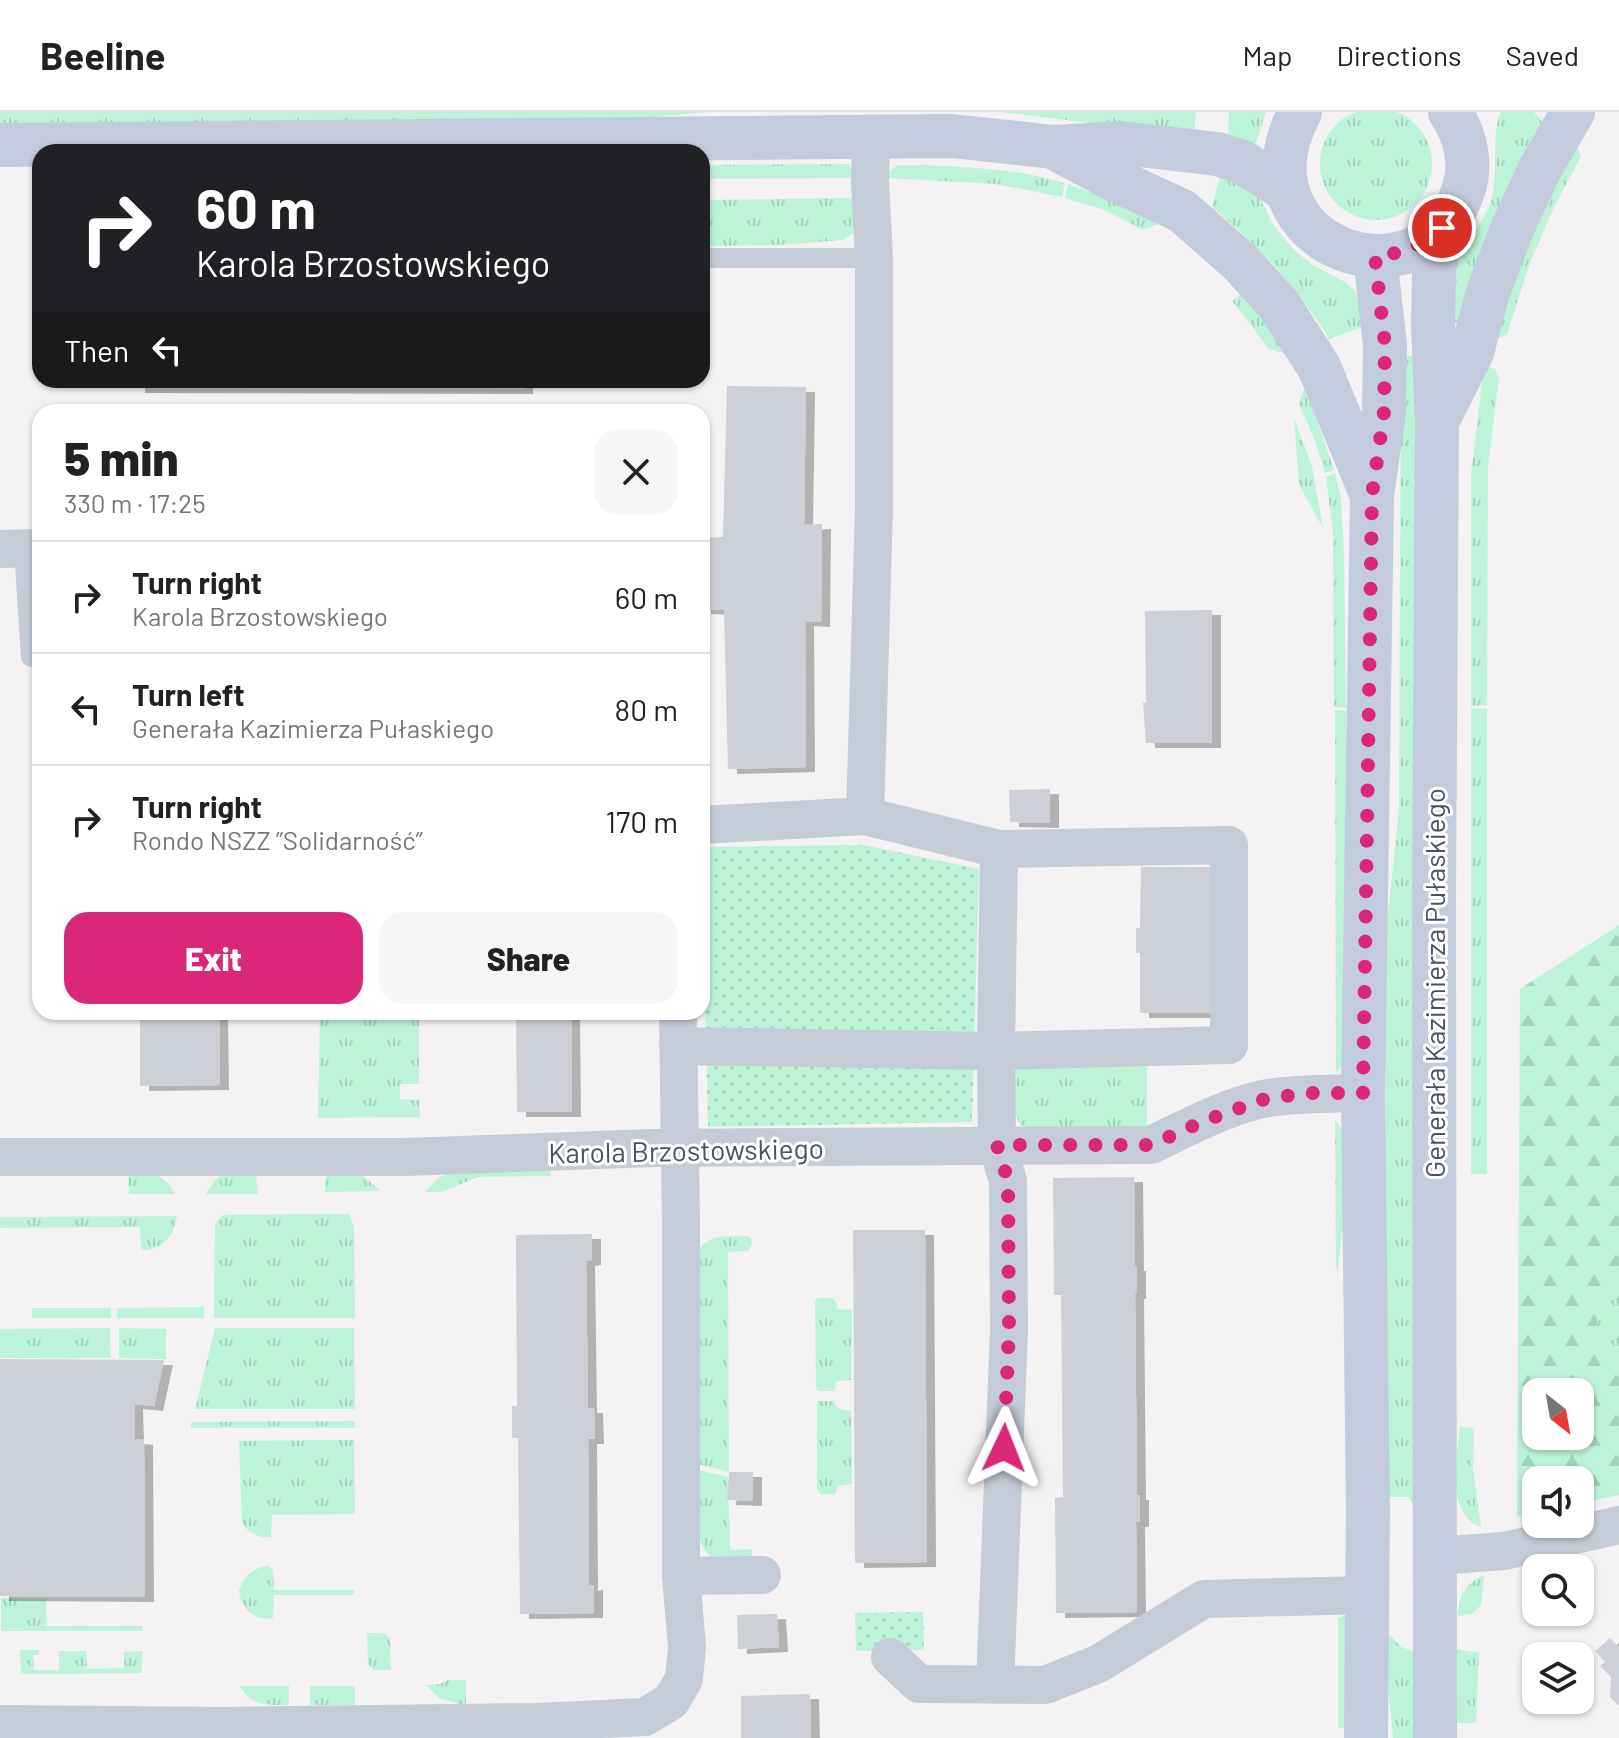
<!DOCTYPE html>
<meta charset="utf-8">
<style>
:root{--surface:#fff;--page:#f6f6f6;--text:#222;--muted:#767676;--line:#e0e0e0;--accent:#db2777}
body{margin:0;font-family:Barlow,sans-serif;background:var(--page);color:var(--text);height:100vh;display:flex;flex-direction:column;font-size:30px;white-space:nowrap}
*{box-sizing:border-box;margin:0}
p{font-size:26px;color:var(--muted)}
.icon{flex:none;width:44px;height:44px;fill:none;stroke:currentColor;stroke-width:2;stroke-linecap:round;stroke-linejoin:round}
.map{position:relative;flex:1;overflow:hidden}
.side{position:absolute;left:32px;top:292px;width:678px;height:616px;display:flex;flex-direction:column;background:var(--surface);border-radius:24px;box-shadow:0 2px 6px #0004}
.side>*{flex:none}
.guide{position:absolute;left:32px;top:32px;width:678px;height:244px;border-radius:24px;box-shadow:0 2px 6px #0004;background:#202124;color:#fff;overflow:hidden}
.needle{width:52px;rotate:149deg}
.buttons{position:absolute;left:1522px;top:1266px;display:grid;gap:16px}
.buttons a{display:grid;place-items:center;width:72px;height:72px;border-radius:16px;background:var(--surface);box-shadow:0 2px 6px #0004;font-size:40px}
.pin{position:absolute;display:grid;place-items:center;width:68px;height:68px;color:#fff;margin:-34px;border:4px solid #fff;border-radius:50%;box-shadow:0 2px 8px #0007}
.me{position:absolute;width:88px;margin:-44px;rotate:2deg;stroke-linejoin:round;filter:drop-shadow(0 0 6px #0008)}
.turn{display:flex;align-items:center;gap:28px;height:168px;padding:0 32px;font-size:36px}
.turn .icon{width:104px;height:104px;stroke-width:2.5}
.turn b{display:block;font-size:56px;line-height:68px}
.then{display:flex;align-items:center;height:76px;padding:0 32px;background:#0003;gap:16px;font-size:30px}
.round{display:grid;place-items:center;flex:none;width:84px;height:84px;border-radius:24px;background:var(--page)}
.overview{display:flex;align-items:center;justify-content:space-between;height:136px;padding:0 32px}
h1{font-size:48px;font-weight:800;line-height:60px}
.action{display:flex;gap:16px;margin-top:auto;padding:16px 32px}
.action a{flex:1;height:92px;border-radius:24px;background:var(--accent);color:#fff;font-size:32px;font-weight:800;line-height:92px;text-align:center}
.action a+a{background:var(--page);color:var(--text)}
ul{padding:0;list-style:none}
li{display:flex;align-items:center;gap:24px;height:112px;padding:0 32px;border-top:2px solid var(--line)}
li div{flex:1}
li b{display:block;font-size:30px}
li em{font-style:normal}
header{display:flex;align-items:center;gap:48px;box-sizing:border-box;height:112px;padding:0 40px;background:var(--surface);border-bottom:2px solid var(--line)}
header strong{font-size:38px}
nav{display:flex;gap:44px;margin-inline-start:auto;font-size:28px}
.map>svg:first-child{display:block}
</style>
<header>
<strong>Beeline</strong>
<nav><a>Map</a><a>Directions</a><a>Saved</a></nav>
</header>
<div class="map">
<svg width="1619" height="1626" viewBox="0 0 1619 1626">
<defs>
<pattern id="grass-tufts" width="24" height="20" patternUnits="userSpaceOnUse" patternTransform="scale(2)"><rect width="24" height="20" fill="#bdf4d9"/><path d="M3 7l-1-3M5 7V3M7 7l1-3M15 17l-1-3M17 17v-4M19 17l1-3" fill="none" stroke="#a4d3bd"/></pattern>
<pattern id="forest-firs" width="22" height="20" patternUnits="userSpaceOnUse" patternTransform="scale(2)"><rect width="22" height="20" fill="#bdf4d9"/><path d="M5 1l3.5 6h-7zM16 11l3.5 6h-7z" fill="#a4d3bd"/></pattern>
<pattern id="park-dots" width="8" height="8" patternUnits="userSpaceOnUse" patternTransform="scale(2)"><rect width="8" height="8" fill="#bdf4d9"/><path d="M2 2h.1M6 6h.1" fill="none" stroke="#a4d3bd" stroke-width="1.8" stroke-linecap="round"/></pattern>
<filter id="shadow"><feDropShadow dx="9" dy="5" stdDeviation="0" flood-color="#0004"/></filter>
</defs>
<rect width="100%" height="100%" fill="#f4f2f2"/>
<!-- grass -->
<path fill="url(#grass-tufts)" d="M1320 52a56 56 0 1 1 112 0a56 56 0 1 1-112 0Z
M0 0H709L542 15 0 14Z
M1003 0H1196L1194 24Z
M1229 0H1266L1256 31 1228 28Z
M1501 0H1534L1549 17 1467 215 1454 210C1451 190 1450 161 1461 142 1472 122 1488 104 1493 81 1498 57 1491 20 1501 0Z
M1571 30 1578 36 1581 45 1556 91 1531 148 1507 222 1499 226 1490 224Z
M849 52 858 66 702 67V53Z
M898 53C954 54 1011 55 1065 71L1062 85 996 72 887 66 889 59Z
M1222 55 1260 86 1272 111 1293 137 1311 152 1345 170 1356 180 1371 212 1329 227C1298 175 1258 134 1212 95Z
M1068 72 1119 91 1159 112 1143 118 1104 98 1065 86Z
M860 86 856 119 843 128 780 133 702 134V88Z
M1243 180 1288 242 1269 237 1232 189Z
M1401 244H1418L1414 1395 1409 1385H1386L1385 830 1399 697Z
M1484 254 1495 257 1499 265 1488 355 1487 593 1471 594V362Z
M1305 274 1334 358 1325 361 1313 323 1299 293Z
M1294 306 1312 354 1323 416 1299 373Z
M1335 361 1341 386 1344 443 1346 596 1334 595 1333 421 1326 365Z
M1471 596 1487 597V1062H1471Z
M1335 598 1346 599 1347 915 1342 953 1336 961Z
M320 900H419V972H400V987L419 988 420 1005 318 1006Z
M1014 949 1147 951V1017L1023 1016C1008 999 1014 970 1014 949Z
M1335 1008C1358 1028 1341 1126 1338 1157H1336Z
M550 1054 551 1064 478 1065 442 1080H425L436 1068 455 1056Z
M326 1061H359L381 1079 325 1080Z
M156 1062 168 1071 175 1082H129L128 1064Z
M223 1062H256L258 1082H206L214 1069Z
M349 1102 354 1115 355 1206H214L215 1111 223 1103Z
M177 1104C174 1124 162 1139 141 1138L140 1115 0 1116V1105Z
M746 1124 751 1126 752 1132 748 1139 728 1140 729 1360 697 1352 699 1138C709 1121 728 1125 746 1124Z
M1619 1172V1252L1594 1230 1602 1182Z
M818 1186H832L837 1191V1197L852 1198 851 1268 837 1269 834 1279H818L816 1275 815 1189Z
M204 1195V1206H117V1196Z
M32 1196H111V1206H32Z
M110 1216 111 1246H0V1217Z
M119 1216 166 1217V1247L119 1246Z
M215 1216H354L355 1297H195Z
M817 1289H833L839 1297 851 1299 852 1372 838 1374 835 1382 821 1383 817 1377Z
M355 1309V1316H190L192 1310Z
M1460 1315 1474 1316 1473 1356 1481 1415C1445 1402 1457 1344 1460 1315Z
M354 1328 355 1402 272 1403 271 1425C259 1427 250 1421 242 1412L239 1329Z
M698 1358 728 1365 730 1438 751 1437 753 1446 711 1445C690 1426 698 1384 698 1358Z
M268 1454 273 1458 274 1478H354V1483H274L273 1506C254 1509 241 1497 239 1479 243 1464 252 1456 268 1454Z
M1484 1463 1481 1493 1472 1502 1458 1504C1458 1484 1466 1471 1484 1463Z
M1 1486 46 1487 47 1514H142V1519H1Z
M1349 1502 1350 1616H1338V1506Z
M367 1521H383L390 1526 391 1558H374L368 1552Z
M1388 1521 1401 1535 1419 1541V1626H1393L1387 1560Z
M1457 1537 1479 1541 1476 1611H1457Z
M20 1538H39V1543H33L34 1558H59V1539H86L87 1557 124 1556V1540L142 1539V1561L21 1562Z
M448 1568H466V1591L463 1593 439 1586 426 1573 440 1572Z
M240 1574H289V1593C269 1593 251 1595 240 1574Z
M310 1574H355V1593H310Z"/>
<!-- forest -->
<path fill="url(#forest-firs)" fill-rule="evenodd" d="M1619 813V1172L1602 1182 1594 1230 1619 1252V1383L1580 1391V1368H1536V1401L1517 1405 1520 877ZM1536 1280H1580V1324H1536Z"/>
<!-- park -->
<path fill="url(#park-dots)" d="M864 733 979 757 972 1010 708 1015 702 735Z
M923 1500 924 1538 856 1539 855 1501Z"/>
<!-- building -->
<path fill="#cdd0d7" filter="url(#shadow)" d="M136 268H524V277L136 276Z
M727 274 806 275 804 413 822 412 821 510 805 509 806 655 728 657 724 498 702 497V426L723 425Z
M1212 498V631H1146L1143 590 1146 591 1145 499Z
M1050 677V711L1010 710 1009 678Z
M1141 755H1212V901H1140V841H1136V816H1140Z
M140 900H219L220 973 140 974Z
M516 900H571L572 1000H517Z
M1134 1065 1135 1154H1137V1182H1135L1137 1383H1140V1410H1136L1137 1500 1056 1501 1055 1386 1063 1385 1061 1183H1054L1053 1066Z
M853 1118H925L927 1450 855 1451Z
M592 1122V1148L586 1149 588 1296H594L595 1327H588L589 1474 594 1473V1501L520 1502 518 1326H512V1294H517L516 1123Z
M0 1247 164 1248 154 1294 134 1292 135 1327 144 1328 145 1485 0 1484Z
M729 1360H753V1389L727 1388Z
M777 1502 779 1535 738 1537 737 1503Z
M1610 1526 1619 1535V1594L1610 1585 1611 1565 1600 1554 1605 1550 1595 1539Z
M810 1582 811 1626H741V1584Z"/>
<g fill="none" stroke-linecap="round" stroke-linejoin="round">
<!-- service -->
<path stroke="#c4ccd7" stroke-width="20" d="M702 146H874
M24 436 31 545
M1564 1425 1573 1456
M1580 1482 1581 1486"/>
<!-- minor -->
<path stroke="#c4ccd7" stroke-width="38" d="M0 437 40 436
M865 704 999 737
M702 713 865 704 874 397V146L870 71 871 23
M678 900 681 1114V1464L762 1463
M678 934 996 939 999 737 1229 733V933L996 939 997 1033 1008 1069 1009 1218 995 1573
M0 1045H405L653 1036 1151 1033C1187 1016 1229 993 1268 986 1299 981 1331 982 1363 981
M1437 1444 1504 1439 1619 1413
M890 1545 919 1572 1045 1573 1098 1552 1204 1487 1367 1483
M537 1610 645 1605 671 1589 684 1567 687 1535 681 1464
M0 1612 224 1614 537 1610V1626"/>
<!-- secondary -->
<path stroke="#c3ccdc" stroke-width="44" d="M1300 0C1229 132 1424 206 1464 76 1472 50 1465 22 1450 0
M0 33 952 24 1053 35 1122 31 1217 42 1243 50 1286 78
M1053 35 1113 67 1182 99 1241 151 1279 193 1319 255 1371 381
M1439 306 1472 240 1488 180 1512 117 1541 55 1573 0
M1366 1626 1368 1397 1363 981 1372 383 1384 300 1385 233 1375 145
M1435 1626 1434 781 1437 308 1433 214 1434 159 1442 116"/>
</g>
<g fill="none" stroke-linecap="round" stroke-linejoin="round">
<!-- route -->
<path stroke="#db2777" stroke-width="14" stroke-dasharray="0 25.2" d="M1004 1336 1009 1218 1008 1069 997 1033H1151L1204 1009 1265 987 1307 981H1363L1372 383 1384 300 1385 233 1375 145C1403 141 1421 134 1442 116"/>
</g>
<g text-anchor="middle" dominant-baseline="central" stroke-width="6" stroke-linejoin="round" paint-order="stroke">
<!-- street labels -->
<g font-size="28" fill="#475262" stroke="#fff">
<text transform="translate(1434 871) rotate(-90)">Generała Kazimierza Pułaskiego</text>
<text transform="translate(686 1038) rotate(-1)">Karola Brzostowskiego</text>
</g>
</g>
</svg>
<div class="buttons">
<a><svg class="needle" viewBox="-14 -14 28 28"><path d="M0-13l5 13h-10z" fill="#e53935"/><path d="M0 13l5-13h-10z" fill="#767676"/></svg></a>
<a><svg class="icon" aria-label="sound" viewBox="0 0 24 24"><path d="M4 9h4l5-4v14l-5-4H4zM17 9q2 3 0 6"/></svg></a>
<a><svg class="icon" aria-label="search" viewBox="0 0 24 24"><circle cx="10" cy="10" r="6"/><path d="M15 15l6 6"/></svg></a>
<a><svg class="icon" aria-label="layers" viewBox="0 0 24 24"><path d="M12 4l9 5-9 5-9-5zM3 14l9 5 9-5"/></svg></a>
</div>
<div class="pin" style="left:1442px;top:116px;background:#d93025"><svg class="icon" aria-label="arrive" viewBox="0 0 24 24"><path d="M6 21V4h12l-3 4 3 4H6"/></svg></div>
<svg class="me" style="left:1004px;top:1336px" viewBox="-20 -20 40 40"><path d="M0-17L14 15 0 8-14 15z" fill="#db2777" stroke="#fff" stroke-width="4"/></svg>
<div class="guide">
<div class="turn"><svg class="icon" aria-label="right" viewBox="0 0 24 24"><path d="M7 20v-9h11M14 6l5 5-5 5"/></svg><div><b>60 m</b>Karola Brzostowskiego</div></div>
<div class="then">Then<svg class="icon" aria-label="left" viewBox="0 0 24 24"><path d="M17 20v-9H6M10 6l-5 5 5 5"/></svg></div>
</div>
<section class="side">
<div class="overview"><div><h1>5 min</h1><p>330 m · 17:25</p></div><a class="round"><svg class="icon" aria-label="close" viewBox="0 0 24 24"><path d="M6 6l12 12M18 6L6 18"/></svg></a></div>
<ul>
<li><svg class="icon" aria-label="right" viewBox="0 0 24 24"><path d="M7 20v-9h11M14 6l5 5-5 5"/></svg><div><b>Turn right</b><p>Karola Brzostowskiego</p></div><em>60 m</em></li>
<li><svg class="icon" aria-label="left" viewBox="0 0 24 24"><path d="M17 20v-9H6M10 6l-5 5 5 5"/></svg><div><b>Turn left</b><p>Generała Kazimierza Pułaskiego</p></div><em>80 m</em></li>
<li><svg class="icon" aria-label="right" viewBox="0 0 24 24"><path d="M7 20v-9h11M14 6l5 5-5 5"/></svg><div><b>Turn right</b><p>Rondo NSZZ ”Solidarność”</p></div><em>170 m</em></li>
</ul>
<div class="action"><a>Exit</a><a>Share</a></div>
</section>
</div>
